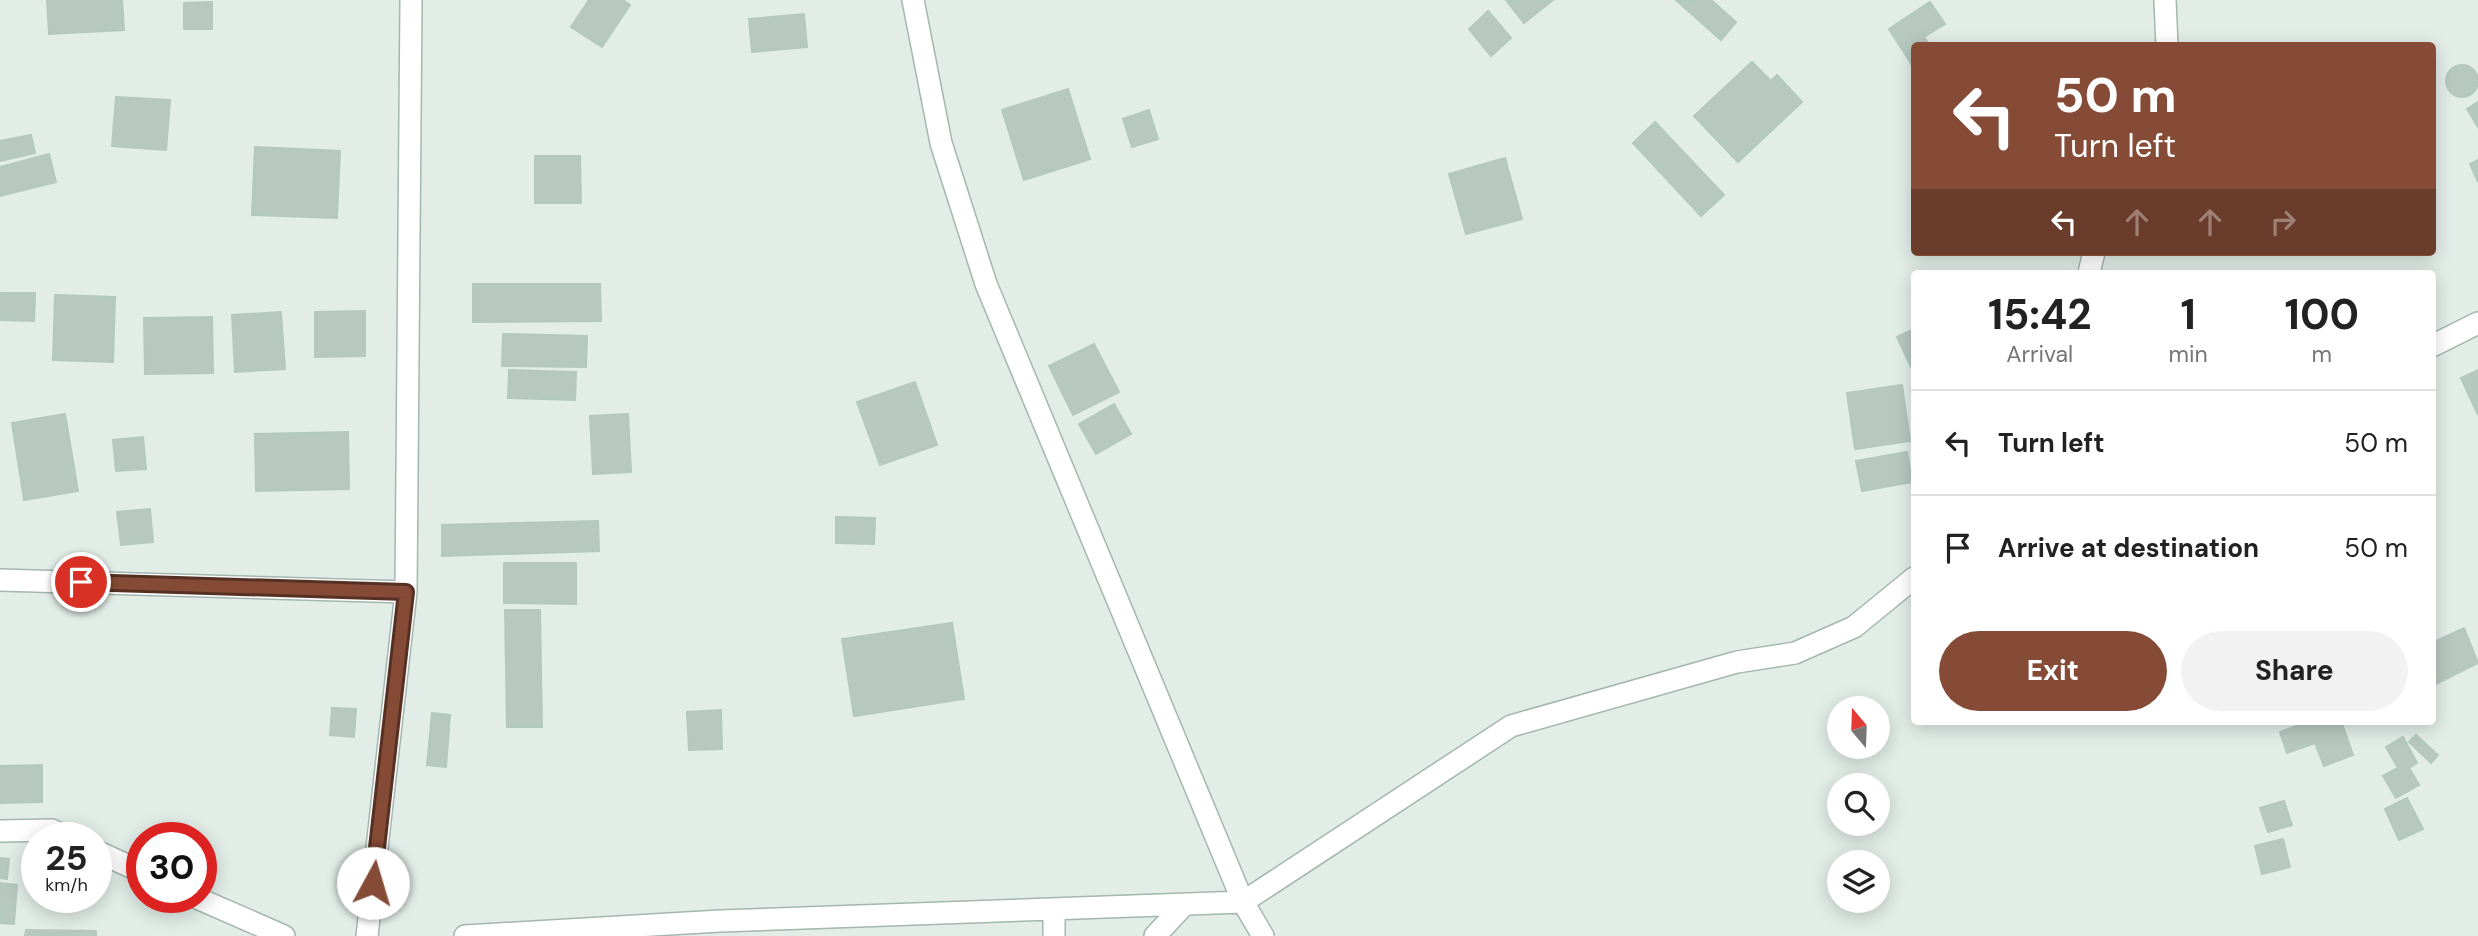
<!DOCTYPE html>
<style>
:root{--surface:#fff;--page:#f2f2f2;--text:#222;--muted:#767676;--line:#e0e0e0;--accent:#854b36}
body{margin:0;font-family:"DM Sans",sans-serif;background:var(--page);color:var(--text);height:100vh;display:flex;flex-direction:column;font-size:26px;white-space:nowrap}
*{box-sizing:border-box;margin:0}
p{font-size:23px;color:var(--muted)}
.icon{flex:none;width:38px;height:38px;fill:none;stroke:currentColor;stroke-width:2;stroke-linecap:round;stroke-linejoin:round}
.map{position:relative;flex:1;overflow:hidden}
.details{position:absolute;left:1911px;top:270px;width:525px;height:455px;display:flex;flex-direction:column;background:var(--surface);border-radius:7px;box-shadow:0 4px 18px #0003}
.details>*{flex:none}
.top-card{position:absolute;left:1911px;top:42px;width:525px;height:214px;border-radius:7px;box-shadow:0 4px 18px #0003;background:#854b36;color:#fff;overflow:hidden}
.needle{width:46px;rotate:341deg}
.controls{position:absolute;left:1827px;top:696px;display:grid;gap:14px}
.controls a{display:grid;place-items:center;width:63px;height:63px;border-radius:50%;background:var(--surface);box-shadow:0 4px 18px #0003;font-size:35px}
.speed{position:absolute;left:21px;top:822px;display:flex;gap:14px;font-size:35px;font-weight:700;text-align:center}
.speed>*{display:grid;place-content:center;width:91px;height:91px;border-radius:50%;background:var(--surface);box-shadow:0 4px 18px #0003;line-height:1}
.speed small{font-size:18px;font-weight:400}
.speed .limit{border:10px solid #d22;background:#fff;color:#111}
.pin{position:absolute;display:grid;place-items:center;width:60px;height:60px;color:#fff;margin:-30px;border:4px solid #fff;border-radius:50%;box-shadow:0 2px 7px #0007}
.me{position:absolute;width:77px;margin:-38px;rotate:6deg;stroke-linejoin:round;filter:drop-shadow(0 0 5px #0008)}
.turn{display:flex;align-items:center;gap:24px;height:147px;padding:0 28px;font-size:32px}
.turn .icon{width:91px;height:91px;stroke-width:2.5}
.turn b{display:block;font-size:49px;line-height:60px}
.lanes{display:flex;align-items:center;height:66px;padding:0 28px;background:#0003;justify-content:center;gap:35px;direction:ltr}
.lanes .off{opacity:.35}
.eta{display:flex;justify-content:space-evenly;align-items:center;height:119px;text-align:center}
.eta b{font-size:42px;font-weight:700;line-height:49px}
.primary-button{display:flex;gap:14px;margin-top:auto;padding:14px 28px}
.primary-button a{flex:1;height:80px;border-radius:42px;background:var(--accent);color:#fff;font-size:28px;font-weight:700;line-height:80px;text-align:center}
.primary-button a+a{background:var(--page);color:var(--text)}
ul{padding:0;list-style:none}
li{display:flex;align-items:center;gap:21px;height:105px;padding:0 28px;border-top:2px solid var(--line)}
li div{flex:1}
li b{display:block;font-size:26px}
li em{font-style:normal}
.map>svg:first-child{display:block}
</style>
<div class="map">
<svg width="2478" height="936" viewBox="0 0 2478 936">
<rect width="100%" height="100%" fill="#e2ede8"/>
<!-- building -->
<path fill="#b7c8c1" stroke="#b3c8c0" stroke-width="2" d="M47 0H122L124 30 49 34Z
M589 0H623L630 5 602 47 571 27Z
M1506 0H1553L1524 23Z
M1711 0 1736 22 1721 40 1677 1Z
M212 2V29H184V3Z
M1930 2 1945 24 1924 37 1930 46H1914V68L1889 29Z
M1488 11 1511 38 1491 56 1469 29Z
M804 14 807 47 752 52 749 19Z
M1752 62 1771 81 1777 75 1802 102 1738 162 1694 116Z
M2446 81a16 16 0 1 1 32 0a16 16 0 1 1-32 0Z
M1068 89 1090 159 1024 180 1002 110Z
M116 97 170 100 166 150 112 146Z
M2478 102V127L2467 109Z
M1149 110 1158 139 1132 147 1123 119Z
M1655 122 1724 195 1701 216 1633 143Z
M31 135 35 153 0 161V141Z
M255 147 340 151 337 218 252 215Z
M49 154 56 182 0 196V167Z
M535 156H580L581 203H535Z
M1505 158 1522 219 1466 234 1449 174Z
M2478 160V182L2470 164Z
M473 284H600L601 321 473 322Z
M0 293H35L34 321 0 320Z
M55 295 115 297 113 362 53 360Z
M365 311V356L315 357V312Z
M281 312 285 369 235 372 232 315Z
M212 317 213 373 145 374 144 318Z
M1914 329V371H1913L1897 337Z
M503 334 587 336 586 367 502 366Z
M1094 344 1119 392 1073 415 1049 366Z
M509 370 576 372 575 400 508 398Z
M2478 370V415L2461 378Z
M915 382 937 445 880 465 857 402Z
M1902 385 1910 441 1855 449 1847 393Z
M1114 404 1131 434 1096 454 1079 424Z
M65 414 78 491 24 500 12 423Z
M628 414 631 472 593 474 590 416Z
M348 432 349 489 256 491 255 434Z
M143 437 146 469 116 471 113 440Z
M1907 452 1912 482 1862 491 1856 461Z
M150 509 153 542 121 545 117 512Z
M836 517 875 518 874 544 836 543Z
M598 521 599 551 442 556V525Z
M504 563H576V604L504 603Z
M505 610H540L542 727H507Z
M952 623 964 699 854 716 842 639Z
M2464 628 2478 663 2432 686V643Z
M332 708 356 709 354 737 330 735Z
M721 710 722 749 689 750 687 712Z
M432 713 450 715 446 767 427 765Z
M2311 721H2341L2353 755 2324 766 2315 743 2287 753 2280 732Z
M2416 735 2438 755 2431 763 2409 742Z
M2403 737 2417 763 2409 768 2419 785 2396 798 2383 776 2398 768 2386 747Z
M42 765V802L0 803V766Z
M2407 798 2423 829 2399 840 2385 809Z
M2284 801 2292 825 2268 832 2260 808Z
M2283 839 2290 867 2262 874 2255 846Z
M0 858 9 859 7 879 0 878Z
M0 883 17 885 14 924 0 923Z
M26 930 96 931V936H25Z"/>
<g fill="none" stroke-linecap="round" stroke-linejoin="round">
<defs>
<path id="minor" d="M913 0 941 143 986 284 1243 902 1263 936
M2165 0 2167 46
M2089 273 2094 252
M2432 346 2478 323
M0 580 406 592
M0 831 52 830 69 838
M96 851 142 872
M197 898 284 936
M367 936 406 592 411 0
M465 936 720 921 1243 902 1511 726 1737 662 1795 653 1854 627 1914 578
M1054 936V909
M1155 936 1183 906"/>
</defs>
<!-- minor casing -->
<use href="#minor" stroke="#a4b6b0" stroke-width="24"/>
<!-- minor -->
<use href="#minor" stroke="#fff" stroke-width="21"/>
</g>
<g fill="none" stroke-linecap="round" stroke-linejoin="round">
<defs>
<path id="route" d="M81 582 406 592 373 883"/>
</defs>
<!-- route casing -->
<use href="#route" stroke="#563123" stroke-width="18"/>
<!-- route -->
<use href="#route" stroke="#854b36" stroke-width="12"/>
</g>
</svg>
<div class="controls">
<a><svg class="needle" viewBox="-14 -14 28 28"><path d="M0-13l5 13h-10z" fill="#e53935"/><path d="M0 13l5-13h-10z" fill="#767676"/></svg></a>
<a><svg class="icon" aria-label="search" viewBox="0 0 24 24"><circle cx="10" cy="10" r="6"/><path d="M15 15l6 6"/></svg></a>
<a><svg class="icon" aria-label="layers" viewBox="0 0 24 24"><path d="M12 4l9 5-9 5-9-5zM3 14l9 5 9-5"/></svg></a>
</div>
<div class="speed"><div>25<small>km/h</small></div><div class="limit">30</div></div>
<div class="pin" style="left:81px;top:582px;background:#d93025"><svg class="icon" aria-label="arrive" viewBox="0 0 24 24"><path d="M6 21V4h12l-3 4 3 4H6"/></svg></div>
<svg class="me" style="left:373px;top:883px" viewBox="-20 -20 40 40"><circle r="19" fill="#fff"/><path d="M0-13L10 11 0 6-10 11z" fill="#854b36"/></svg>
<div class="top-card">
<div class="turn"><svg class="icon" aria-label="left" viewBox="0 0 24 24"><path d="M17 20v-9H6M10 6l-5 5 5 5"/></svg><div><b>50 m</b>Turn left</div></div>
<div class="lanes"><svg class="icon" aria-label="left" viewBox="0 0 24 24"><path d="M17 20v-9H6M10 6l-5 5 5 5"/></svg><svg class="icon off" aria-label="ahead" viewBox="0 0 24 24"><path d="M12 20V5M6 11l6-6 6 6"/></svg><svg class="icon off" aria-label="ahead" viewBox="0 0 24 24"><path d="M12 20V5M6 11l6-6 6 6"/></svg><svg class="icon off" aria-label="right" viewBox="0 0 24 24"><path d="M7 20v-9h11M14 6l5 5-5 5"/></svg></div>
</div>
<section class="details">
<div class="eta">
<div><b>15:42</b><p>Arrival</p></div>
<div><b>1</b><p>min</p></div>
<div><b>100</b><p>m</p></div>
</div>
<ul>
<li><svg class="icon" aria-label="left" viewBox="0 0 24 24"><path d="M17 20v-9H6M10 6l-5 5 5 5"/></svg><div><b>Turn left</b></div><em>50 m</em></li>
<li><svg class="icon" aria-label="arrive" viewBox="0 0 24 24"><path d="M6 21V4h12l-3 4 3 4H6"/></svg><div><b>Arrive at destination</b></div><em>50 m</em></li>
</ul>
<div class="primary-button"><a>Exit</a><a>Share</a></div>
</section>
</div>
